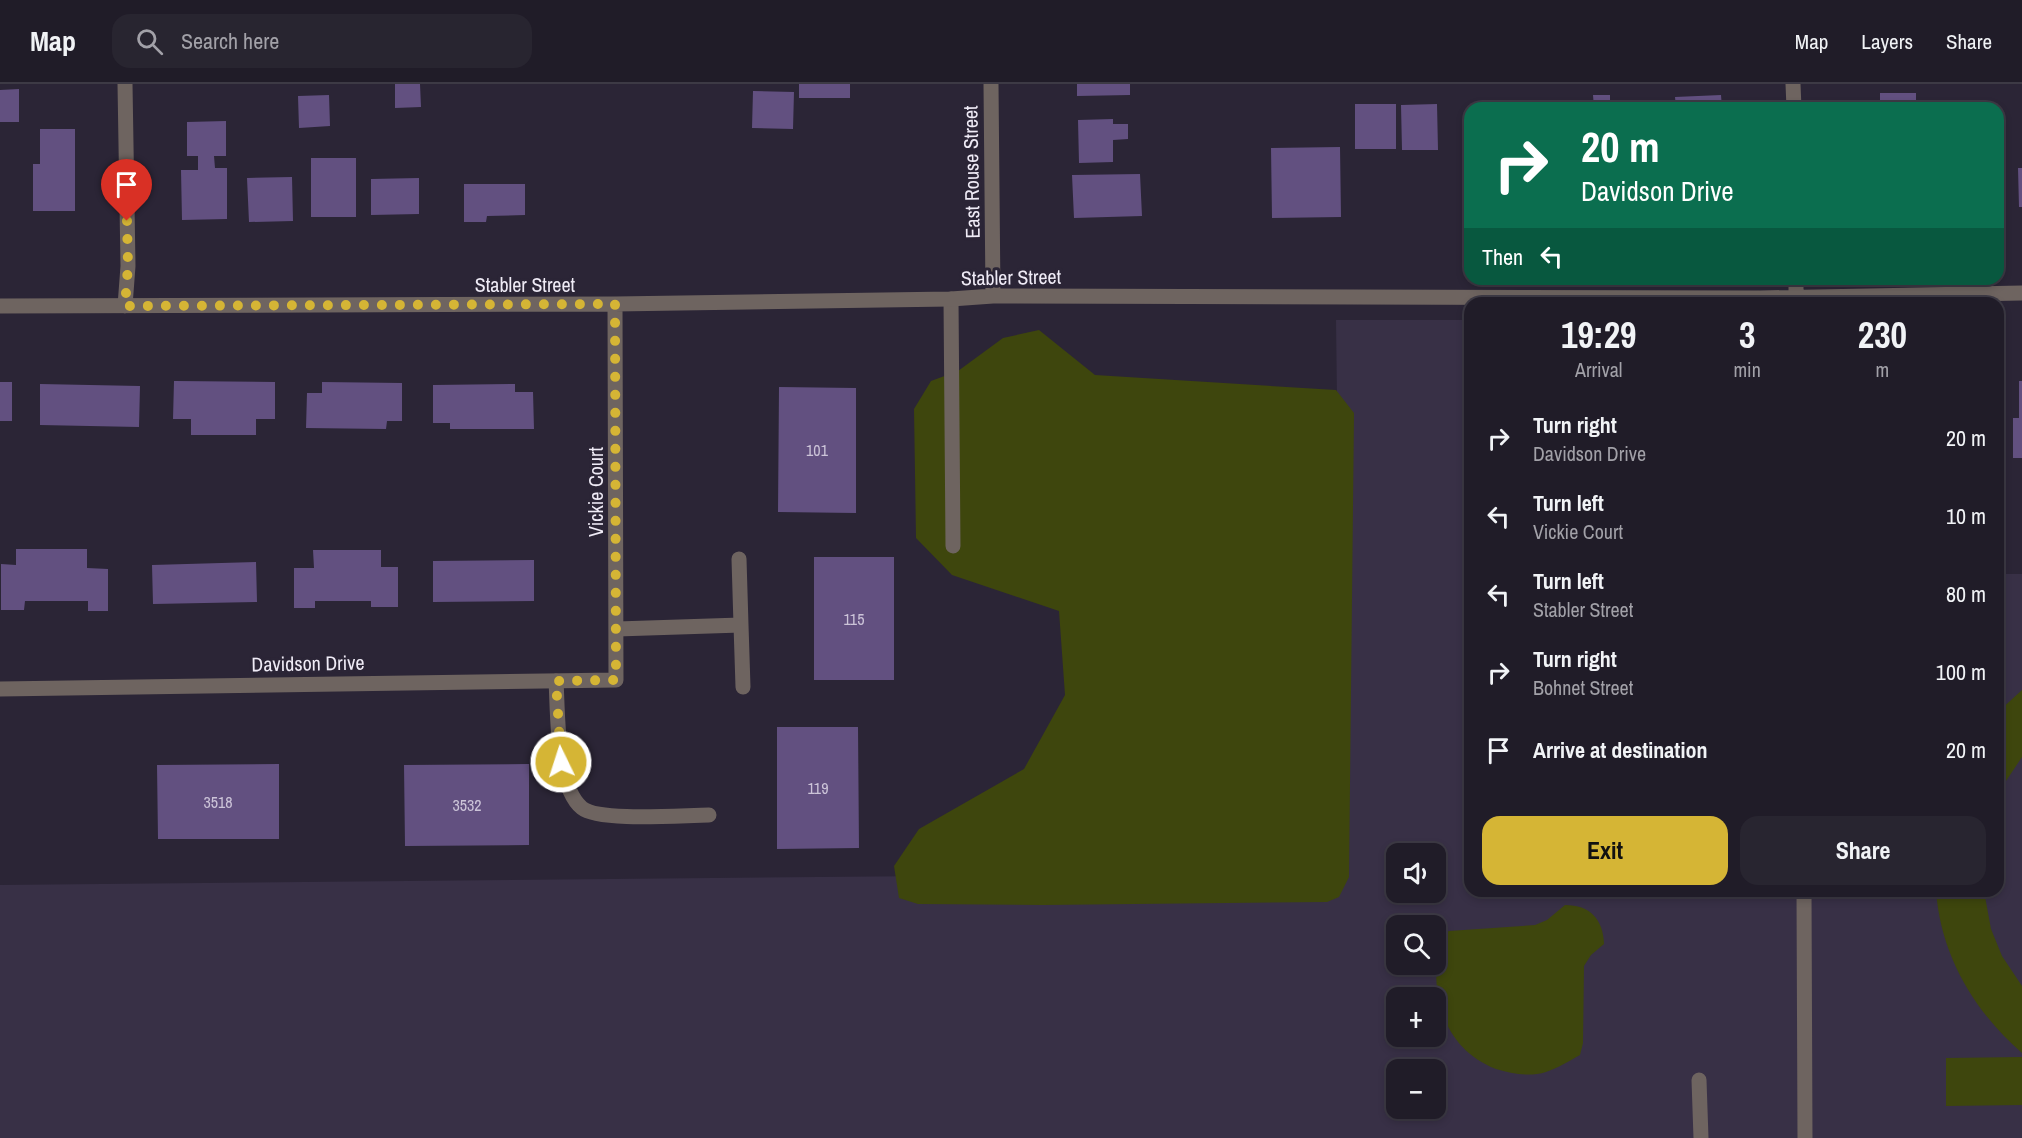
<!DOCTYPE html>
<meta charset="utf-8">
<style>
:root{--surface:#201c28;--page:#282530;--text:#f1f3f6;--muted:#a2a1a8;--line:#3d3a45;--accent:#d5b535}
body{margin:0;font-family:"Archivo Narrow",sans-serif;background:var(--page);color:var(--text);height:100vh;display:flex;flex-direction:column;font-size:22px;white-space:nowrap}
*{box-sizing:border-box;margin:0}
p{font-size:20px;color:var(--muted)}
.icon{flex:none;width:33px;height:33px;fill:none;stroke:currentColor;stroke-width:2;stroke-linecap:round;stroke-linejoin:round}
.map{position:relative;flex:1;overflow:hidden}
.panel{position:absolute;left:1464px;top:213px;width:540px;height:600px;display:flex;flex-direction:column;background:var(--surface);border-radius:18px;box-shadow:0 3px 9px #0003,0 0 0 2px var(--line)}
.panel>*{flex:none}
.banner{position:absolute;left:1464px;top:18px;width:540px;height:183px;border-radius:18px;box-shadow:0 3px 9px #0003,0 0 0 2px var(--line);background:#0b6e4f;color:#fff;overflow:hidden}
.tools{position:absolute;left:1386px;top:759px;display:grid;gap:12px}
.tools a{display:grid;place-items:center;width:60px;height:60px;border-radius:12px;background:var(--surface);box-shadow:0 3px 9px #0003,0 0 0 2px var(--line);font-size:30px}
.pin{position:absolute;display:grid;place-items:center;width:51px;height:51px;color:#fff;margin:-62px -26px;border-radius:50% 50% 50% 0;rotate:-45deg;box-shadow:0 0 6px #0007}
.pin .icon{rotate:45deg}
.me{position:absolute;width:66px;margin:-33px;rotate:356deg;stroke-linejoin:round;filter:drop-shadow(0 0 4px #0008)}
.turn{display:flex;align-items:center;gap:21px;height:126px;padding:0 18px;font-size:27px}
.turn .icon{width:78px;height:78px;stroke-width:2.5}
.turn b{display:block;font-size:42px;line-height:51px}
.then{display:flex;align-items:center;height:57px;padding:0 18px;background:#0003;gap:12px;font-size:22px}
.eta{display:flex;justify-content:space-evenly;align-items:center;height:102px;text-align:center}
.eta b{font-size:36px;font-weight:700;line-height:42px}
.button{display:flex;gap:12px;margin-top:auto;padding:12px 18px}
.button a{flex:1;height:69px;border-radius:18px;background:var(--accent);color:#111;font-size:24px;font-weight:700;line-height:69px;text-align:center}
.button a+a{background:var(--page);color:var(--text)}
ul{padding:0;list-style:none}
li{display:flex;align-items:center;gap:18px;height:78px;padding:0 18px}
li div{flex:1}
li b{display:block;font-size:22px}
li em{font-style:normal}
header{display:flex;align-items:center;gap:36px;box-sizing:border-box;height:84px;padding:0 30px;background:var(--surface);border-bottom:2px solid var(--line)}
header strong{font-size:28px}
nav{display:flex;gap:33px;margin-inline-start:auto;font-size:21px}
.search{width:420px;height:54px;background:var(--page);display:flex;align-items:center;gap:15px;box-sizing:border-box;padding:0 21px;border-radius:18px;color:var(--muted);font-size:22px}
.map>svg:first-child{display:block}
</style>
<header>
<strong>Map</strong>
<div class="search"><svg class="icon" aria-label="search" viewBox="0 0 24 24"><circle cx="10" cy="10" r="6"/><path d="M15 15l6 6"/></svg>Search here</div>
<nav><a>Map</a><a>Layers</a><a>Share</a></nav>
</header>
<div class="map">
<svg width="2022" height="1054" viewBox="0 0 2022 1054">
<rect width="100%" height="100%" fill="#2b2536"/>
<!-- built -->
<path fill="#383046" fill-rule="evenodd" d="M1336 236H1470V807H1998V490H2022V1054H0V801L1343 788ZM1396 770H1436V808H1396ZM1396 842H1436V880H1396ZM1396 914H1436V952H1396ZM1396 986H1436V1024H1396Z"/>
<!-- green -->
<path fill="#3e460d" d="M1039 246 1095 291 1336 306 1354 329 1349 793 1339 813 1327 818 1043 821 918 820 899 814 894 782 919 745 1024 685 1065 611 1059 527 952 491 916 454 914 325 931 297 958 287 1003 254Z
M2022 606V673L2002 703 1998 713V628Z
M1936 807H1984L1991 845 2002 872 2022 902V969C1974 927 1941 872 1936 807Z
M1565 821C1590 821 1603 835 1604 860L1591 871 1584 882 1583 959 1580 971C1569 977 1558 984 1546 988 1530 993 1512 990 1496 985 1440 963 1429 906 1440 852L1449 847 1535 841 1547 836Z
M2022 973V1021L1946 1022V974Z"/>
<!-- building -->
<path fill="#625080" d="M395 0H420L421 23 395 24Z
M799 0H850V14H799Z
M1077 0H1130V11L1077 12Z
M19 5V38H0V6Z
M753 7 794 8 793 45 752 44Z
M1880 9H1916V24H1880Z
M329 11 330 42 299 44 298 12Z
M1593 11H1610V24H1594Z
M1721 11 1722 24H1676L1675 13Z
M1355 20H1396V65H1355Z
M1437 20 1438 66H1402L1401 21Z
M1113 35V40H1128V55L1113 56V78L1079 79 1078 36Z
M226 37V72H214L215 84H227V135L182 136 181 86H198V72H187V38Z
M40 45H75V127H33V80H40Z
M1340 63 1341 133 1272 134 1271 64Z
M311 74H356V133H311Z
M2018 84H2022V123H2019Z
M1140 90 1142 132 1074 134 1072 91Z
M292 93 293 137 249 138 247 94Z
M419 94V130L371 131V95Z
M464 100H525V131L487 132 486 138H464Z
M174 297 275 298V335H256V351H191V335H173Z
M2019 297H2022V374H2013V334H2019Z
M0 298H12V337H0Z
M322 298 402 299V337H387L386 345 306 344 307 309H322Z
M40 300 140 302 139 343 40 341Z
M515 300V308H533L534 345H450V339H433V301Z
M779 303 856 304V429L778 428Z
M16 465H87V484L108 485V527H88V517H25L24 526H1V480L16 481Z
M313 466H381V483H398V523H371V517H315V524H294V484H314Z
M814 473H894V596H814Z
M534 476V517L433 518V477Z
M256 478 257 518 153 520 152 481Z
M777 643H858L859 764 777 765Z
M279 680V755H158L157 681Z
M529 680V761L405 762 404 681Z"/>
<g fill="none" stroke-linecap="round" stroke-linejoin="round">
<!-- service -->
<path stroke="#6e6460" stroke-width="15" d="M951 215 953 462
M741 541 743 603
M617 545 741 541 739 475
M556 597C558 629 556 703 582 724 599 738 684 731 709 731
M1804 807 1805 1054
M1699 996 1701 1054"/>
<!-- minor -->
<path stroke="#6e6460" stroke-width="15" d="M991 0 993 212
M1793 0 1794 24
M1796 195V214
M0 222 615 220 951 215 993 212 1760 214 2022 209
M125 222 128 182 125 0
M0 605 616 596 615 220"/>
</g>
<g fill="none" stroke-linecap="round" stroke-linejoin="round">
<!-- route -->
<path stroke="#d5b535" stroke-width="10" stroke-dasharray="0 18" d="M127 137 128 182 125 222 615 220 616 596 556 597 561 678"/>
</g>
<g text-anchor="middle" dominant-baseline="central" stroke-width="6" stroke-linejoin="round" paint-order="stroke">
<!-- number labels -->
<g font-size="16" fill="#ccc4d8">
<text x="817" y="366">101</text>
<text x="854" y="535">115</text>
<text x="818" y="704">119</text>
<text x="218" y="718">3518</text>
<text x="467" y="721">3532</text>
</g>
<!-- street labels -->
<g font-size="20" fill="#efebf6" stroke="#2b2536">
<text transform="translate(971 88) rotate(-91)">East Rouse Street</text>
<text transform="translate(1011 193) rotate(-1)">Stabler Street</text>
<text x="525" y="200">Stabler Street</text>
<text transform="translate(595 408) rotate(-90)">Vickie Court</text>
<text transform="translate(308 579) rotate(-1)">Davidson Drive</text>
</g>
</g>
</svg>
<div class="tools">
<a><svg class="icon" aria-label="sound" viewBox="0 0 24 24"><path d="M4 9h4l5-4v14l-5-4H4zM17 9q2 3 0 6"/></svg></a>
<a><svg class="icon" aria-label="search" viewBox="0 0 24 24"><circle cx="10" cy="10" r="6"/><path d="M15 15l6 6"/></svg></a>
<a>+</a>
<a>−</a>
</div>
<div class="pin" style="left:127px;top:137px;background:#d93025"><svg class="icon" aria-label="arrive" viewBox="0 0 24 24"><path d="M6 21V4h12l-3 4 3 4H6"/></svg></div>
<svg class="me" style="left:561px;top:678px" viewBox="-20 -20 40 40"><circle r="17" fill="#d5b535" stroke="#fff" stroke-width="3"/><path d="M0-11L8 9 0 5-8 9z" fill="#fff"/></svg>
<div class="banner">
<div class="turn"><svg class="icon" aria-label="right" viewBox="0 0 24 24"><path d="M7 20v-9h11M14 6l5 5-5 5"/></svg><div><b>20 m</b>Davidson Drive</div></div>
<div class="then">Then<svg class="icon" aria-label="left" viewBox="0 0 24 24"><path d="M17 20v-9H6M10 6l-5 5 5 5"/></svg></div>
</div>
<section class="panel">
<div class="eta">
<div><b>19:29</b><p>Arrival</p></div>
<div><b>3</b><p>min</p></div>
<div><b>230</b><p>m</p></div>
</div>
<ul>
<li><svg class="icon" aria-label="right" viewBox="0 0 24 24"><path d="M7 20v-9h11M14 6l5 5-5 5"/></svg><div><b>Turn right</b><p>Davidson Drive</p></div><em>20 m</em></li>
<li><svg class="icon" aria-label="left" viewBox="0 0 24 24"><path d="M17 20v-9H6M10 6l-5 5 5 5"/></svg><div><b>Turn left</b><p>Vickie Court</p></div><em>10 m</em></li>
<li><svg class="icon" aria-label="left" viewBox="0 0 24 24"><path d="M17 20v-9H6M10 6l-5 5 5 5"/></svg><div><b>Turn left</b><p>Stabler Street</p></div><em>80 m</em></li>
<li><svg class="icon" aria-label="right" viewBox="0 0 24 24"><path d="M7 20v-9h11M14 6l5 5-5 5"/></svg><div><b>Turn right</b><p>Bohnet Street</p></div><em>100 m</em></li>
<li><svg class="icon" aria-label="arrive" viewBox="0 0 24 24"><path d="M6 21V4h12l-3 4 3 4H6"/></svg><div><b>Arrive at destination</b></div><em>20 m</em></li>
</ul>
<div class="button"><a>Exit</a><a>Share</a></div>
</section>
</div>
